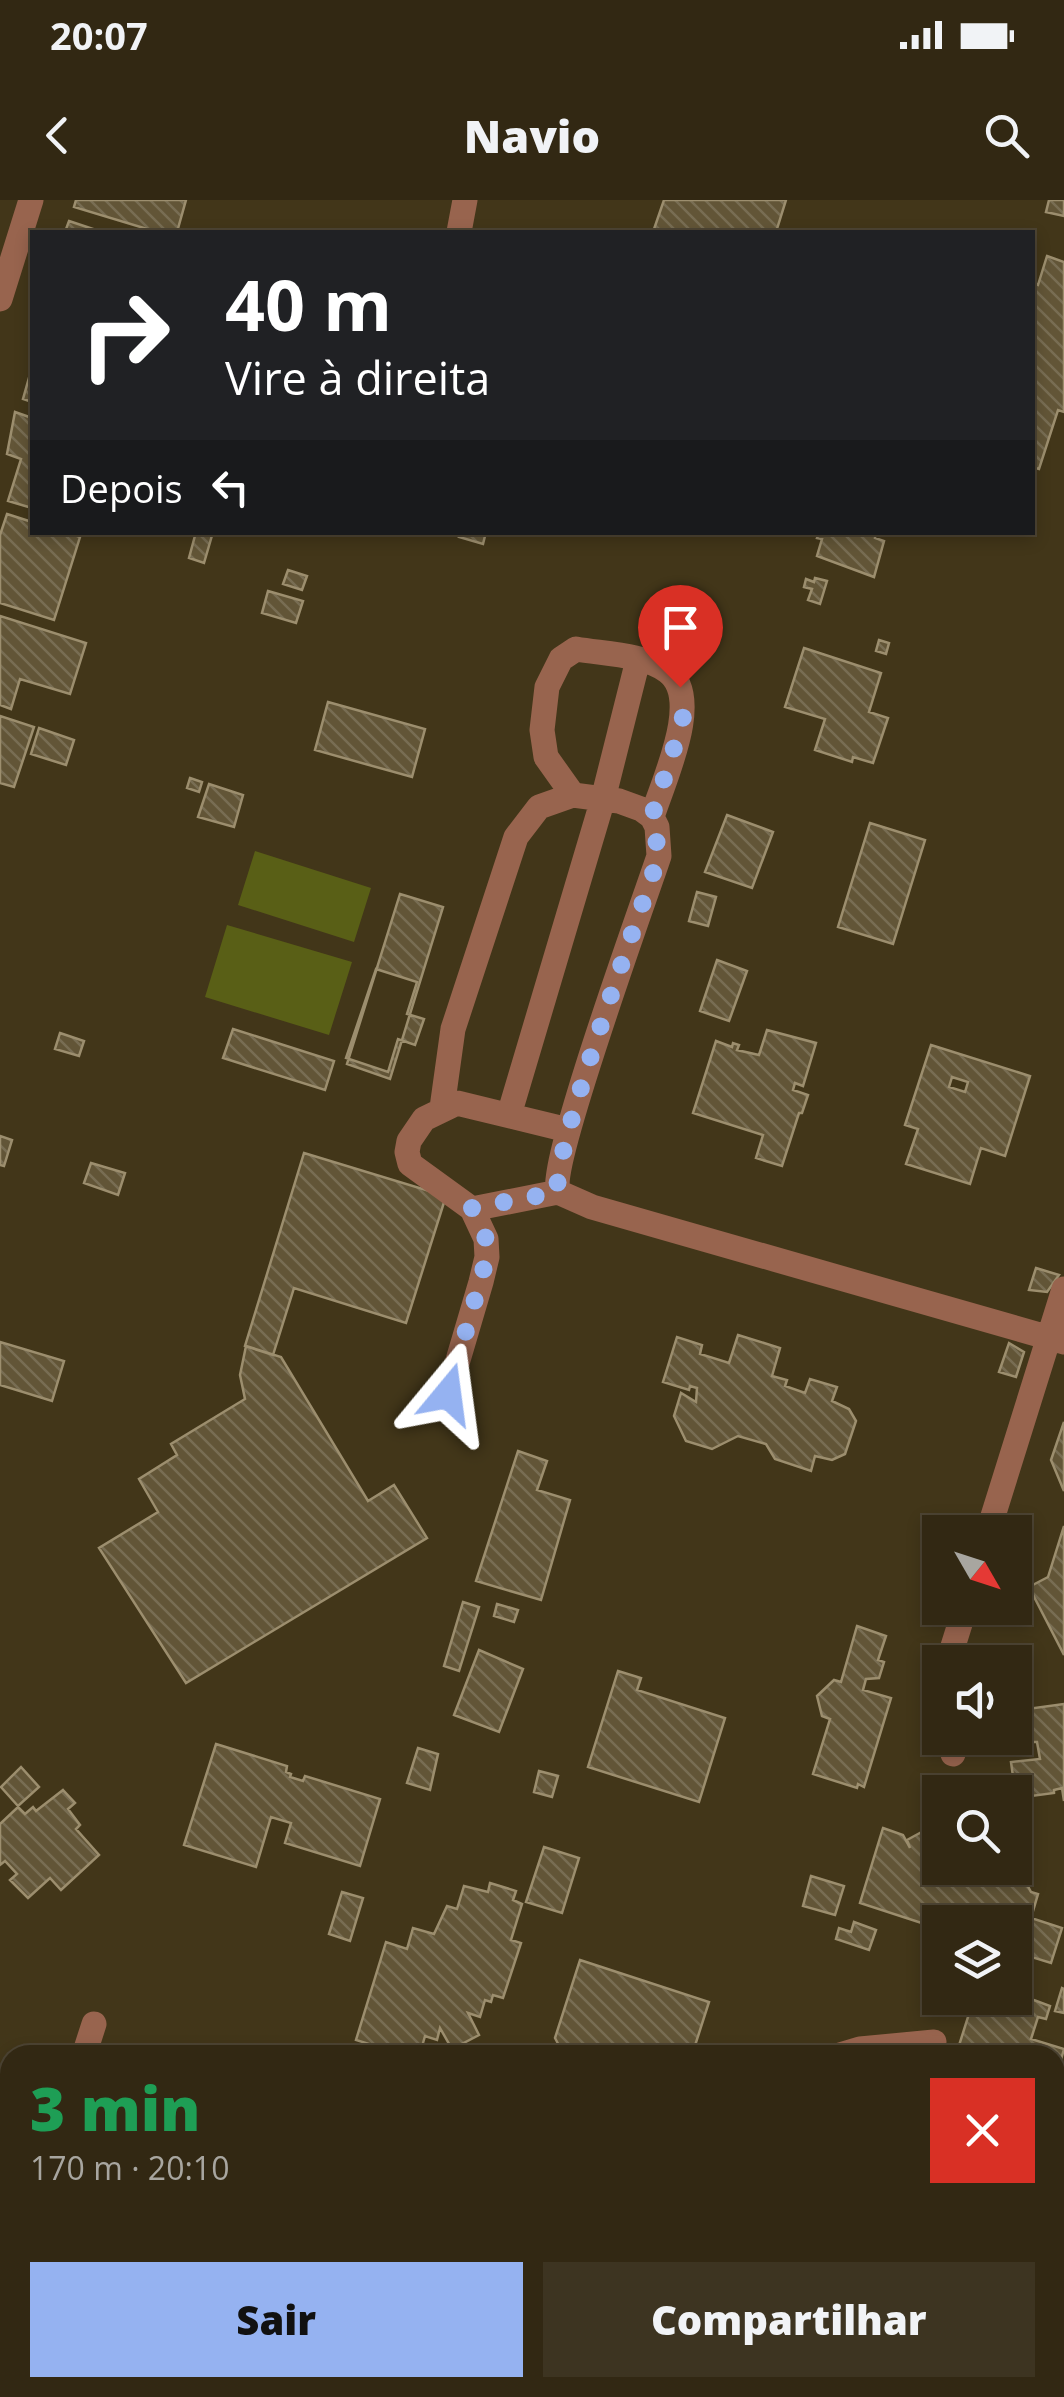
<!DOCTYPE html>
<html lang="pt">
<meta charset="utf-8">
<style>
:root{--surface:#322813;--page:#3d3421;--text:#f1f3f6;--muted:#a8a6a0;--line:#4d4433;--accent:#95b2f1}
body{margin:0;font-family:"Open Sans",sans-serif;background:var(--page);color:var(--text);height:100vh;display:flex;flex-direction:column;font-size:38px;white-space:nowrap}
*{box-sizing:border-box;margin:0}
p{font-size:32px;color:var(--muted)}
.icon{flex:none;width:55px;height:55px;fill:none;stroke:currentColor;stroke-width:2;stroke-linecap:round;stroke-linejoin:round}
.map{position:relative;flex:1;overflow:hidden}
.drawer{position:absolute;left:0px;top:1845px;width:1065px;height:352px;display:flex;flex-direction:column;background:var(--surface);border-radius:30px 30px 0 0;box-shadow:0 5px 15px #0003,0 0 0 2px var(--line)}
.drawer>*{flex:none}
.guide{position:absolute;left:30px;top:30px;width:1005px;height:305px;border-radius:0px;box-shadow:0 5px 15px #0003,0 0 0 2px var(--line);background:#202124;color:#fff;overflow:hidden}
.needle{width:65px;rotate:129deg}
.controls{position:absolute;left:922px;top:1315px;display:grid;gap:20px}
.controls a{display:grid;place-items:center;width:110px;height:110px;border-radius:0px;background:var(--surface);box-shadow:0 5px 15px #0003,0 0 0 2px var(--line);font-size:50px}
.pin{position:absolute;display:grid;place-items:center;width:85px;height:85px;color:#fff;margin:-102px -42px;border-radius:50% 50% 50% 0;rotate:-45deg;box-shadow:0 0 10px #0007}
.pin .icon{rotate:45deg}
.me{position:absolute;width:110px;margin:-55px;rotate:16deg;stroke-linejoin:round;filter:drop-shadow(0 0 8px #0008)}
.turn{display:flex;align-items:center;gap:35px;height:210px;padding:0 30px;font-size:45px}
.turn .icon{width:130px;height:130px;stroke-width:2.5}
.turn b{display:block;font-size:70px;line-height:85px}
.then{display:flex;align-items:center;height:95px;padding:0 30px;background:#0003;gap:20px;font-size:38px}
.round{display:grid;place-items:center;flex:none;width:105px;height:105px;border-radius:0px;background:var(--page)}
.head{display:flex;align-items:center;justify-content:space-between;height:170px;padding:0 30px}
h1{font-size:60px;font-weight:800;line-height:75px;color:#1e9e55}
.button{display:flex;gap:20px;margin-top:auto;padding:20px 30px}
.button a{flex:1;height:115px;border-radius:0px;background:var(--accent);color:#111;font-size:40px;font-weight:800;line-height:115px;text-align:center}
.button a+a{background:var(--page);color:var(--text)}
.status{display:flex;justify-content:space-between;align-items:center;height:70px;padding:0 50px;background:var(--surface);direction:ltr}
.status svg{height:28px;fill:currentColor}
header{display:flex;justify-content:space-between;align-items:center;height:130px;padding:0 30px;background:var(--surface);font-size:45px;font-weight:800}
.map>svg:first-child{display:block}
</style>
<div class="status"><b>20:07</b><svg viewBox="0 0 49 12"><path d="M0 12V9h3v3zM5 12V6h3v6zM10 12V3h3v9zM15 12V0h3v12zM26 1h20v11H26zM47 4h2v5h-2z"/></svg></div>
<header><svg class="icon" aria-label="back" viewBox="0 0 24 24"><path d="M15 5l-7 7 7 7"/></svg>Navio<svg class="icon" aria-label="search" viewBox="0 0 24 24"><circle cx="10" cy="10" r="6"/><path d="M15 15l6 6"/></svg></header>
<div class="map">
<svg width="1064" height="2197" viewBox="0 0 1064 2197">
<defs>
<pattern id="building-back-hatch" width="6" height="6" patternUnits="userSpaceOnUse" patternTransform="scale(2.5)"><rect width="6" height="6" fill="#625537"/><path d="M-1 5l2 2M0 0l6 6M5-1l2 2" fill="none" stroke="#786d53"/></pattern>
</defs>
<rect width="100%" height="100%" fill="#423619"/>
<!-- green -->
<path fill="#595f16" d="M255 651 371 688 354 742 238 705Z
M227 725 352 762 329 835 205 797Z"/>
<!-- building -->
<path fill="url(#building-back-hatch)" stroke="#9c8e6e" stroke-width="2.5" fill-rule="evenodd" d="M76 0H186L177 32H157L74 7Z
M664 0H786L776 32H653Z
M1049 0H1064V16L1046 12Z
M69 21 102 32H65Z
M1047 56 1064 62V212L1058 210 1039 269 1032 267V83L1038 85Z
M32 167V202L23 199Z
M15 212 32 218V308L8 301 21 259 7 254Z
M7 314 32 322V332H66L80 337 54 420 0 403V335Z
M196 332H213L204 363 189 358Z
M461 332H486L483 344 459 337Z
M819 332H876L875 338 884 341 874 377 817 356 822 339 817 338Z
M288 370 307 376 302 390 283 384Z
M815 378 827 381 820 404 808 400 812 389 804 387 806 379 814 382Z
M268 391 303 401 296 423 262 413Z
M0 416 86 443 70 494 20 479 11 509 0 505Z
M879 440 889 443 886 454 876 451Z
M804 448 881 473 869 512 888 518 873 563 853 557 852 562 815 550 825 519 785 507Z
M328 502 425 529 412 577 315 550Z
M0 516 34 527 14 587 0 583Z
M39 528 74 540 66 565 31 554Z
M190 578 202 582 199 592 187 588Z
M209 584 243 595 234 627 198 617Z
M727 615 773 632 752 688 705 672Z
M870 623 925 640 893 744 838 727Z
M697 692 716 697 708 726 689 721Z
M400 694 443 707 390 879 347 864Z
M717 760 747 771 729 821 700 811Z
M376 769 417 782 407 814 424 819 415 845 398 839 388 872 346 858Z
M233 829 334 861 325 890 223 858Z
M767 830 816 843 803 886 795 883 793 890 808 895 802 913H799L782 966 756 958 763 935 693 913 716 841 732 847 733 843 739 845 737 850 759 855Z
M60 833 84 841 79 856 55 849Z
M931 845 1030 876 1005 956 981 948 970 984 906 964 918 929 905 925ZM952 877 968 882 965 892 949 887Z
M0 936 12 940 4 966 0 965Z
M304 953 446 996 406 1123 294 1088 273 1155 245 1146Z
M91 963 125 973 118 995 84 983Z
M1036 1068 1059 1075 1047 1092 1029 1090Z
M738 1135 780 1148 772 1176 787 1180 785 1186 805 1193 810 1179 837 1187 832 1201 849 1209 856 1221 845 1254 832 1260 815 1256 811 1271 775 1259 766 1244 738 1236 712 1249 686 1241 674 1216 681 1193 696 1202 697 1188 690 1186 689 1190 663 1182 677 1137 702 1145 700 1154 729 1163Z
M0 1142 64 1161 52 1201 0 1185Z
M1009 1143 1024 1152 1016 1177 999 1172Z
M246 1146 281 1157 368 1301 394 1285 427 1338 186 1483 99 1348 158 1312 139 1279 177 1255 171 1244 245 1199 240 1175Z
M1064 1222V1291L1051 1260Z
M518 1251 547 1261 537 1290 570 1300 541 1400 476 1381Z
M1064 1326V1455L1029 1387 1048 1377Z
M463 1402 479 1407 459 1471 444 1466Z
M497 1404 518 1410 514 1422 494 1416Z
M857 1426 886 1436 878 1460 884 1462 879 1478 866 1479 863 1490 891 1498 864 1587 858 1584 857 1588 813 1574 830 1519 822 1516 817 1496 834 1480 841 1482Z
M479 1450 523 1469 499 1532 454 1515Z
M618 1471 641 1478 637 1490 725 1518 699 1602 588 1567Z
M1064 1504V1601L1062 1588 1054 1590V1593L1016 1598 1011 1562 1040 1559 1037 1542H1032L1027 1509Z
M216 1544 287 1566 286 1572 291 1574 290 1577 303 1581 305 1576 380 1599 360 1666 285 1643 291 1623 271 1617 256 1667 184 1645Z
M418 1548 438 1554 430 1590 407 1583Z
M21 1567 39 1587 18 1606 1 1587Z
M539 1571 558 1576 552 1597 534 1592Z
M63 1590 75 1603 68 1609 80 1625 76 1629 99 1655 61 1690 50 1678 28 1698 10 1680 17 1674 5 1661 0 1665V1624L18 1607 25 1614 33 1607 36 1611Z
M883 1628 903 1635 910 1648 907 1640 929 1628 932 1636 940 1631V1668H1015V1662L1031 1692 1038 1694 1031 1718 1062 1728 1051 1763 1015 1752V1722H940V1729L860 1703Z
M544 1647 579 1658 562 1713 526 1702Z
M811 1676 844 1686 835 1715 803 1706Z
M490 1683 516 1691 513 1700 522 1704 511 1740 521 1743 503 1798 493 1795 491 1802 485 1800 480 1817 468 1813 479 1835 452 1849 440 1828 437 1840 425 1836 421 1850 407 1846 404 1855 356 1840 386 1742 407 1749 413 1728 434 1734 447 1706 457 1709 464 1686 488 1692Z
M342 1692 363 1698 350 1741 329 1734Z
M854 1722 876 1730 869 1750 836 1739 839 1728 851 1732Z
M580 1760 709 1802 692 1855H564L555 1838Z
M1062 1788 1064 1789V1813L1055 1811Z
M1015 1793 1050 1806 1046 1819 1038 1817 1031 1839 1064 1849 1055 1881V1855H956L974 1798H1015Z
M1055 1952 1064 1955V1990L1055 1988Z
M0 2130 10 2133V2188H35L32 2197H0Z
M892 2188H986L983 2197H923Z"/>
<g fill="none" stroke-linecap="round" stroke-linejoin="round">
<!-- minor -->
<path stroke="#98644e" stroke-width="25" d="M459 32 465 0
M0 99 31 0
M573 595 546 557 542 530 547 487 561 459 576 449C604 454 643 454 667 471 704 497 663 581 652 617
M442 908 453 829 516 637 539 607 573 595 619 601 641 609 652 617 657 627 659 656C643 704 549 962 558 992L592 1007 1064 1142
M509 915 603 599 638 460
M472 1009 558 992
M448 1194 481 1082 487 1057 486 1039 472 1009 410 964 407 952 409 941 424 919 457 903 568 930
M988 1332 1064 1089
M948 1462 965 1408
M948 1538 953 1554
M84 1855 94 1824
M840 1855 860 1849 934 1842
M246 2188 260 2197
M434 2188 435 2197
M733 2197 736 2188"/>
</g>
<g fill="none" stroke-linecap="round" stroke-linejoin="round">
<!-- route -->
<path stroke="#95b2f1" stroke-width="18" stroke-dasharray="0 32.4" d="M448 1194 487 1057 486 1039 472 1008 558 992C549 962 643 704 659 656L652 616 683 520 680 487"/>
</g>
</svg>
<div class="controls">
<a><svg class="needle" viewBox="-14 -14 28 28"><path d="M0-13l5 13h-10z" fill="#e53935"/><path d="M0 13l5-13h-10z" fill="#a8a6a0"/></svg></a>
<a><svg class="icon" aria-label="sound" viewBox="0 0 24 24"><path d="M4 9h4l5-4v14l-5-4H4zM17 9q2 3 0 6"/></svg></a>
<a><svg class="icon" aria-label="search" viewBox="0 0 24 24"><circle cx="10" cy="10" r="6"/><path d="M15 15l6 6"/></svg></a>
<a><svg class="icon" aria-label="layers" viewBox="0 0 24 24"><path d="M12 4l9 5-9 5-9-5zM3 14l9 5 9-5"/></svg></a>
</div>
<div class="pin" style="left:680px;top:487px;background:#d93025"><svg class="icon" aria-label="arrive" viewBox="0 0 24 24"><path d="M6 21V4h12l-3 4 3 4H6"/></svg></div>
<svg class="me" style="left:448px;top:1194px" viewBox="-20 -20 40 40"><path d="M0-17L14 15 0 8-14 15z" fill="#95b2f1" stroke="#fff" stroke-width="4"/></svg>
<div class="guide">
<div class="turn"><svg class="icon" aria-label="right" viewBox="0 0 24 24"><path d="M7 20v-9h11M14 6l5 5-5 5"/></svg><div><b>40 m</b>Vire à direita</div></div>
<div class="then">Depois<svg class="icon" aria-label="left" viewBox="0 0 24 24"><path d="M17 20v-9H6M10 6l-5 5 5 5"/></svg></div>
</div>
<section class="drawer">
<div class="head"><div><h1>3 min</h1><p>170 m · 20:10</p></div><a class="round" style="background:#d93025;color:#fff"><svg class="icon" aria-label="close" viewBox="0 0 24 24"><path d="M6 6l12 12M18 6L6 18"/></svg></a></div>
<div class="button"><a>Sair</a><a>Compartilhar</a></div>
</section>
</div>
